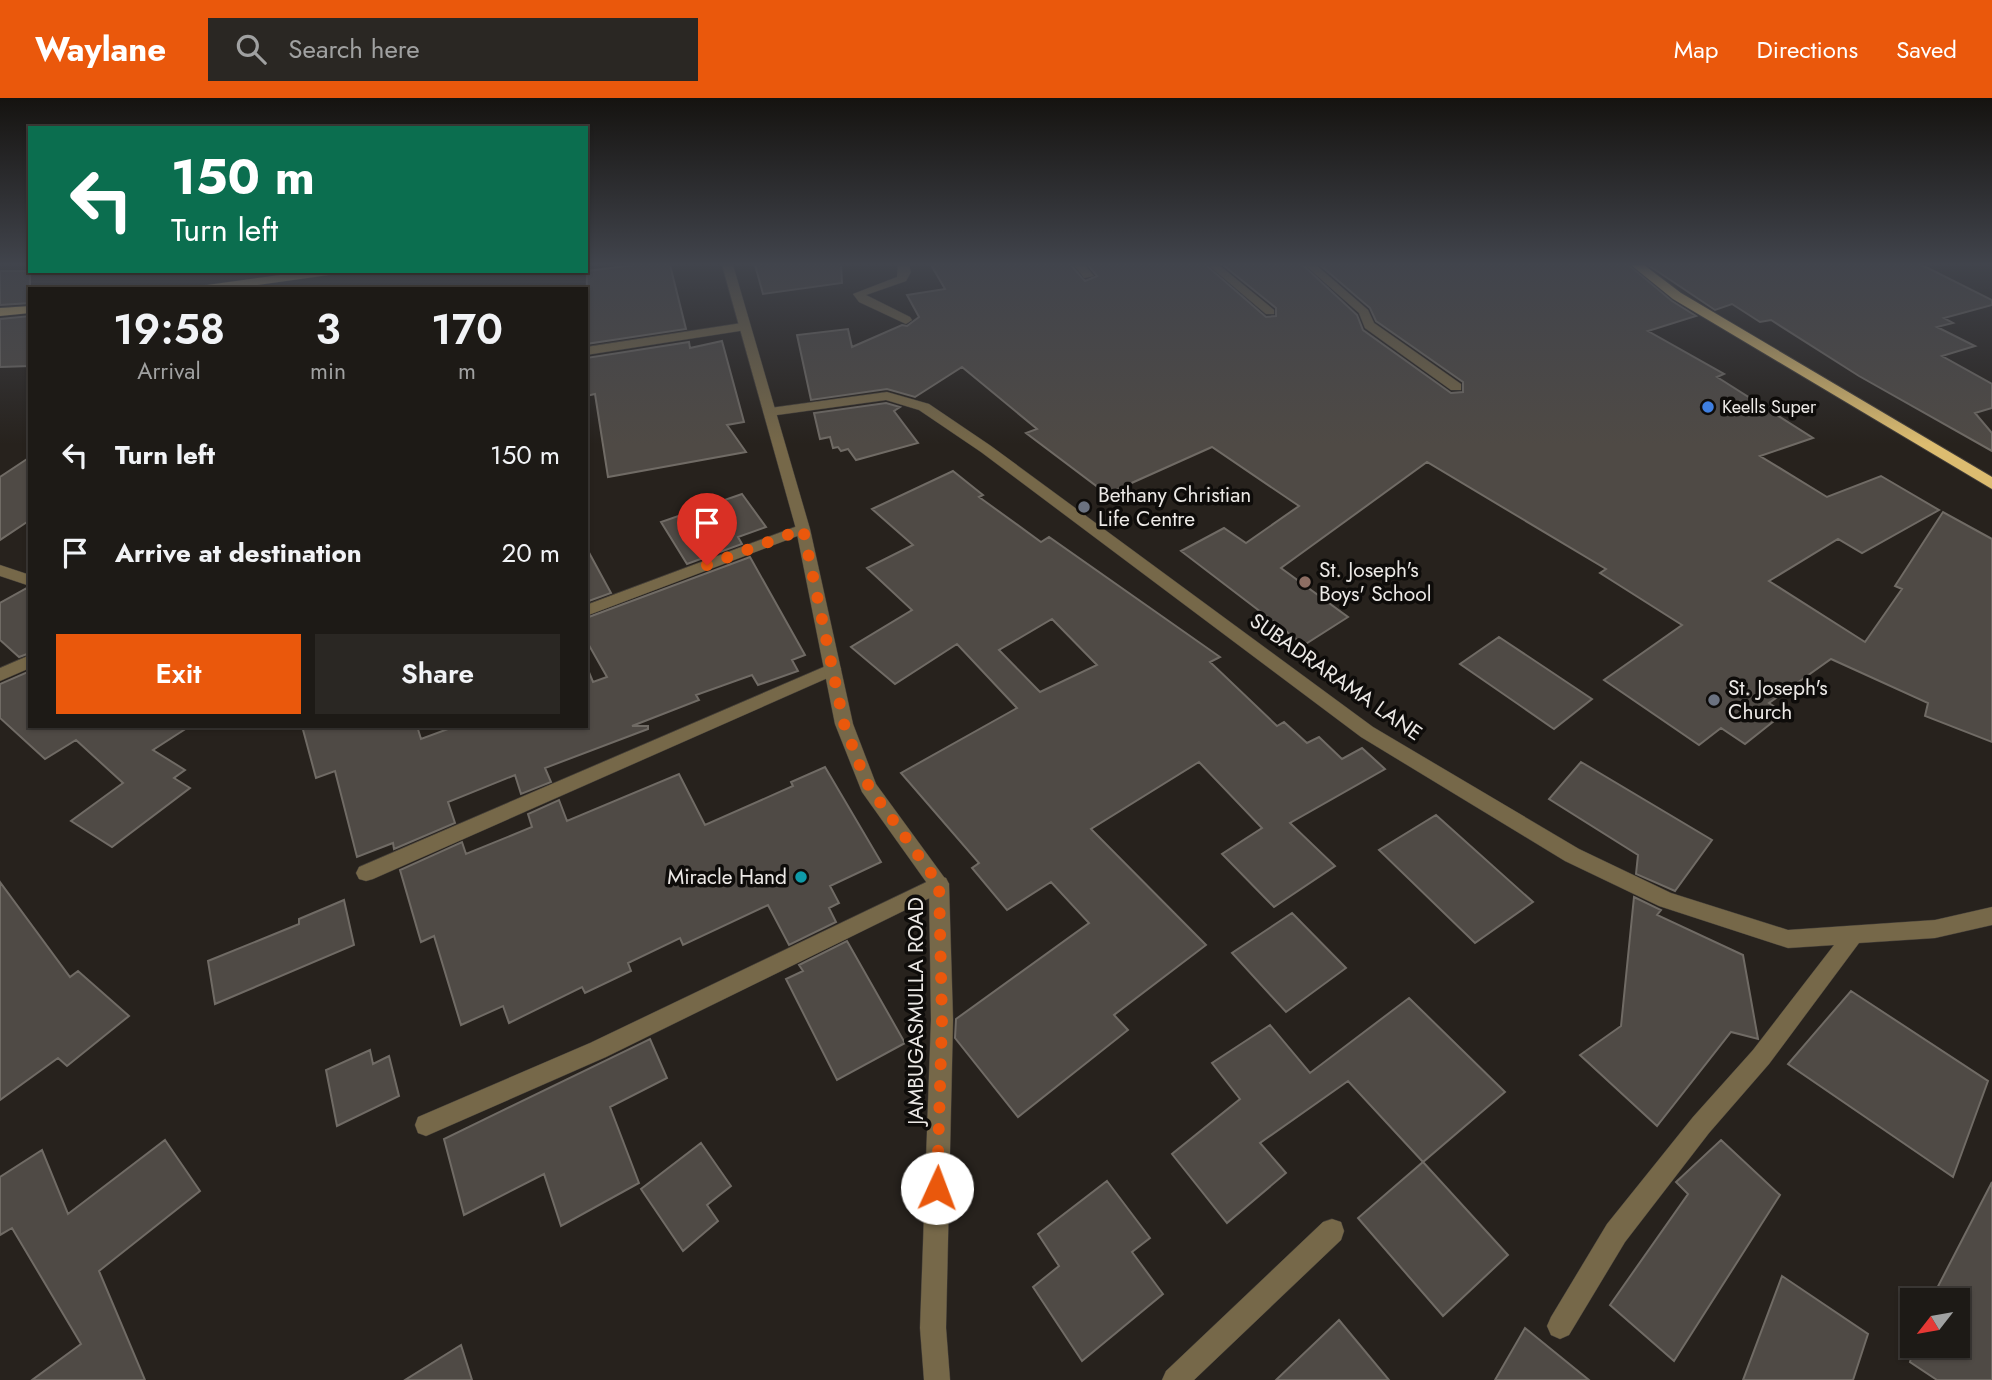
<!DOCTYPE html>
<style>
:root{--surface:#1d1a16;--page:#2a2723;--text:#f1f3f6;--muted:#a0a1a1;--line:#3b3835;--accent:#ea580c}
body{margin:0;font-family:Jost,sans-serif;background:var(--page);color:var(--text);height:100vh;display:flex;flex-direction:column;font-size:26px;white-space:nowrap}
*{box-sizing:border-box;margin:0}
p{font-size:23px;color:var(--muted)}
.icon{flex:none;width:38px;height:38px;fill:none;stroke:currentColor;stroke-width:2;stroke-linecap:round;stroke-linejoin:round}
.map{position:relative;flex:1;overflow:hidden}
.side{position:absolute;left:28px;top:189px;width:560px;height:441px;display:flex;flex-direction:column;background:var(--surface);border-radius:0px;box-shadow:0 2px 5px #0004,0 0 0 2px var(--line)}
.side>*{flex:none}
.banner{position:absolute;left:28px;top:28px;width:560px;height:147px;border-radius:0px;box-shadow:0 2px 5px #0004,0 0 0 2px var(--line);background:#0b6e4f;color:#fff;overflow:hidden}
.needle{width:46px;rotate:239deg}
.buttons{position:absolute;left:1900px;top:1190px;display:grid;gap:14px}
.buttons a{display:grid;place-items:center;width:70px;height:70px;border-radius:0px;background:var(--surface);box-shadow:0 2px 5px #0004,0 0 0 2px var(--line);font-size:35px}
.pin{position:absolute;display:grid;place-items:center;width:60px;height:60px;color:#fff;margin:-72px -30px;border-radius:50% 50% 50% 0;rotate:-45deg;box-shadow:0 0 7px #0007}
.pin .icon{rotate:45deg}
.me{position:absolute;width:77px;margin:-38px;rotate:2deg;stroke-linejoin:round;filter:drop-shadow(0 0 5px #0008)}
.turn{display:flex;align-items:center;gap:24px;height:147px;padding:0 28px;font-size:32px}
.turn .icon{width:91px;height:91px;stroke-width:2.5}
.turn b{display:block;font-size:49px;line-height:60px}
.eta{display:flex;justify-content:space-evenly;align-items:center;height:119px;text-align:center}
.eta b{font-size:42px;font-weight:600;line-height:49px}
.cta{display:flex;gap:14px;margin-top:auto;padding:14px 28px}
.cta a{flex:1;height:80px;border-radius:0px;background:var(--accent);color:#fff;font-size:28px;font-weight:600;line-height:80px;text-align:center}
.cta a+a{background:var(--page);color:var(--text)}
ul{padding:0;list-style:none}
li{display:flex;align-items:center;gap:21px;height:98px;padding:0 28px}
li div{flex:1}
li b{display:block;font-size:26px}
li em{font-style:normal}
header{display:flex;align-items:center;gap:42px;box-sizing:border-box;height:98px;padding:0 35px;background:var(--accent);color:#fff}
header strong{font-size:33px}
nav{display:flex;gap:38px;margin-inline-start:auto;font-size:24px}
.search{width:490px;height:63px;background:var(--page);display:flex;align-items:center;gap:18px;box-sizing:border-box;padding:0 24px;border-radius:0px;color:var(--muted);font-size:26px}
.map>svg:first-child{display:block}
</style>
<header>
<strong>Waylane</strong>
<div class="search"><svg class="icon" aria-label="search" viewBox="0 0 24 24"><circle cx="10" cy="10" r="6"/><path d="M15 15l6 6"/></svg>Search here</div>
<nav><a>Map</a><a>Directions</a><a>Saved</a></nav>
</header>
<div class="map">
<svg width="1992" height="1282" viewBox="0 0 1992 1282">
<rect width="100%" height="100%" fill="#27221d"/>
<!-- building -->
<path fill="#4f4a45" stroke="#706b65" stroke-width="2" fill-rule="evenodd" d="M634 167H670L686 231 586 246 587 173Z
M755 167H841L842 185 763 196Z
M931 167H1071L1085 183 1097 178 1088 167H1206L1266 219 1276 218V210L1223 167H1303L1357 217 1363 232 1451 295 1463 294V284L1376 223 1370 210 1320 167H1629L1672 203 1696 218 1648 233 1724 276 1717 279 1813 340 1760 358 1827 399 1881 378 1939 412 1862 455 1838 441 1769 483 1865 544 1902 491 1895 488 1943 414 1992 441V644L1925 618 1928 605 1831 561 1769 605 1784 615 1745 646 1721 630 1699 647 1604 582 1682 527 1600 475 1606 471 1427 364 1281 470 1348 519 1304 547 1181 453 1224 430 1246 445 1299 408 1212 349 1107 396 1026 335 1037 331 962 269 915 299 887 291 811 302 797 237 848 231 852 249 902 227 907 228 919 219 907 197 945 191Z
M1648 167H1922L1992 202V207L1944 220 1953 225 1937 229 1975 248 1942 258 1992 286V310L1975 315 1992 335V353L1859 278 1771 222 1760 224 1732 206 1715 212Z
M0 173H30V205L0 207Z
M30 218V268L0 269V221Z
M722 243 744 324 727 327 746 354 608 379 595 296 586 298V260L689 244 690 250Z
M886 305 900 309 894 313 918 345 856 362 848 351 841 353 838 349 833 350 830 339 820 341 814 315Z
M30 359V422L0 442V379Z
M953 373 983 397 979 399 1041 444 1049 439 1220 559 1210 564 1277 628 1284 624 1307 645 1319 639 1342 661 1362 650 1385 671 1290 725 1335 768 1274 809 1222 756 1262 730 1199 664 1091 731 1206 847 1114 917 1128 932 1018 1019 955 940 956 921 1089 825 1051 784 1007 812 972 770 979 765 901 675 1017 610 957 546 895 586 851 549 912 512 867 470 913 447 872 411ZM1052 521 1097 567 1040 594 999 552Z
M742 396 766 429 738 439 742 446 687 466 661 424Z
M586 449 611 495 586 504Z
M750 459 805 557 792 562 798 573 758 587 752 577 696 597 699 602 632 628H648V631L545 670 551 684 521 696 515 677 448 704 455 725 394 751 393 745 357 759 335 673 316 680 302 628H417L421 641 456 628H586V567L593 584 607 579 586 542V520Z
M27 490 30 555 19 559 0 542V505Z
M1499 539 1592 601 1554 631 1460 566Z
M30 573V628H190L153 652 185 672 174 680 190 690 112 749 71 723 123 685 76 642 45 661 0 620V586Z
M1581 664 1712 742 1675 793 1636 776 1638 757 1549 701Z
M825 669 881 764 830 788 839 805 829 810 836 824 789 847 768 807 683 847 680 840 628 865 631 873 585 895 582 889 509 925 503 908 461 927 434 838 421 844 400 772 462 744 466 756 532 729 528 716 559 702 567 723 679 676 705 727 793 688 791 684Z
M1436 717 1533 804 1475 845 1379 752Z
M0 784 70 879 78 873 129 918 67 968 58 960 0 1002Z
M1634 799 1661 812 1657 817 1743 857 1758 941 1731 934 1657 1028 1580 957 1621 928Z
M344 802 354 847 215 906 208 863 299 826V821Z
M1292 815 1346 870 1286 914 1232 855Z
M847 843 905 945 837 982 786 881 803 873 799 867Z
M1851 893 1988 983 1953 1079 1788 966Z
M1409 900 1505 994 1423 1064 1348 983 1260 1045 1286 1075 1227 1125 1172 1056 1240 1001 1212 965 1270 927 1310 975Z
M650 941 667 980 610 1009 639 1085 561 1128 544 1076 464 1117 444 1041Z
M370 952 373 966 389 958 399 998 337 1028 326 972Z
M165 1042 200 1093 99 1173 145 1282H32L81 1246 12 1130 0 1137V1079L42 1052 68 1116Z
M1721 1042 1780 1097 1674 1263 1610 1207 1688 1096 1676 1084Z
M701 1045 731 1088 707 1107 718 1123 683 1153 641 1091Z
M1423 1064 1508 1157 1443 1218 1358 1120Z
M1107 1083 1150 1140 1132 1154 1163 1196 1082 1263 1033 1189 1059 1168 1038 1136Z
M1992 1084V1282H1937L1910 1264 1914 1248H1958V1202H1926L1928 1198 1932 1200Z
M1782 1178 1868 1236 1853 1282H1743Z
M1339 1222 1389 1282H1276Z
M1525 1230 1589 1282H1495Z
M461 1247 472 1282H405Z"/>
<g fill="none" stroke-linecap="round" stroke-linejoin="round">
<defs>
<path id="minor" d="M898 167H909L911 174 906 183 866 197 910 219 912 222 906 226 859 204 853 196 897 179Z
M1074 167H1085L1094 178 1084 180Z
M1208 167H1219L1274 212V216H1266Z
M1305 167H1316L1368 212 1374 225 1461 286V292H1451L1365 230 1359 215Z
M742 225 746 226V232L586 257V249Z
M887 294 929 306 991 348 1373 629 1579 751 1671 795 1788 832 1935 822 1992 809V827L1935 840 1859 845 1769 966 1709 1035 1625 1144 1569 1237 1560 1241 1551 1237 1547 1228 1551 1219 1607 1126 1693 1019 1753 952 1834 847 1788 850 1659 808 1565 763 1361 639 981 354 919 312 886 302 770 318 763 314 770 310Z
M803 426 808 428V434L586 518V507Z
M0 467 30 477V488L0 478Z
M30 557V570L0 583V570Z
M833 565 839 567 841 571 839 575 373 781 366 783 359 781 356 775 359 769Z
M939 778 946 780 949 786 946 792 606 959 426 1038 418 1035 415 1027 418 1019 590 945Z
M1332 1121 1341 1124 1344 1133 1341 1142 1194 1282H1162L1166 1273 1323 1124Z"/>
<path id="tertiary" d="M722 167H733L810 431 853 626 876 686 949 786 953 922 946 1230 950 1282H924L920 1230 931 922 929 788 862 694 835 626 796 431Z"/>
<path id="primary" d="M309 173H341L336 176 228 191H194L200 188Z
M30 208V215L0 218V210Z"/>
<path id="trunk" d="M1631 167H1644L1681 195 1992 379V391L1673 201Z"/>
</defs>
<!-- minor casing -->
<use href="#minor" stroke="#433e39" stroke-width="1"/>
<!-- tertiary casing -->
<use href="#tertiary" stroke="#433e39" stroke-width="1"/>
<!-- primary casing -->
<use href="#primary" stroke="#433e39" stroke-width="1"/>
<!-- trunk casing -->
<use href="#trunk" stroke="#433e39" stroke-width="2"/>
<!-- minor -->
<use href="#minor" fill="#766849" fill-rule="evenodd"/>
<!-- tertiary -->
<use href="#tertiary" fill="#766849" fill-rule="evenodd"/>
<!-- primary -->
<use href="#primary" fill="#cbae69" fill-rule="evenodd"/>
<!-- trunk -->
<use href="#trunk" fill="#dcbc70" fill-rule="evenodd"/>
</g>
<!-- sky -->
<linearGradient id="sky" x2="0" y2="1"><stop stop-color="#151310"/><stop offset="0.48" stop-color="#41444c"/><stop offset="1" stop-color="#41444c" stop-opacity="0"/></linearGradient>
<rect width="1992" height="346" fill="url(#sky)"/>
<g fill="none" stroke-linecap="round" stroke-linejoin="round">
<!-- route -->
<path stroke="#ea580c" stroke-width="12" stroke-dasharray="0 21.6" d="M707 467 803 431 844 626 860 668 869 689 939 786 942 922 937 1090"/>
</g>
<!-- markers -->
<circle fill="#3f7fe0" stroke="#0e0c0a" stroke-width="2.5" cx="1708" cy="309" r="7"/>
<g fill="#6b7280" stroke="#0e0c0a" stroke-width="2.5">
<circle cx="1084" cy="409" r="7"/>
<circle cx="1714" cy="602" r="7"/>
</g>
<circle fill="#8d6e63" stroke="#0e0c0a" stroke-width="2.5" cx="1305" cy="484" r="7"/>
<circle fill="#0f9aa8" stroke="#0e0c0a" stroke-width="2.5" cx="801" cy="779" r="7"/>
<g text-anchor="middle" dominant-baseline="central" stroke-width="7" stroke-linejoin="round" paint-order="stroke">
<!-- far-poi labels -->
<g font-size="18" fill="#ece9e6" stroke="#0e0c0a" text-anchor="start">
<text x="1722" y="309">Keells Super</text>
</g>
<!-- poi labels -->
<g font-size="21" fill="#ece9e6" stroke="#0e0c0a" text-anchor="start">
<text x="1098" y="397">Bethany Christian<tspan x="1098" dy="24">Life Centre</tspan></text>
<text x="1319" y="472">St. Joseph's<tspan x="1319" dy="24">Boys' School</tspan></text>
<text x="1728" y="590">St. Joseph's<tspan x="1728" dy="24">Church</tspan></text>
<text x="787" y="779" text-anchor="end">Miracle Hand</text>
</g>
<!-- street labels -->
<g font-size="21" fill="#ece9e6" stroke="#0e0c0a">
<text transform="translate(1336 579) rotate(35)">SUBADRARAMA LANE</text>
<text transform="translate(916 913) rotate(-90)">JAMBUGASMULLA ROAD</text>
</g>
</g>
</svg>
<div class="buttons">
<a><svg class="needle" viewBox="-14 -14 28 28"><path d="M0-13l5 13h-10z" fill="#e53935"/><path d="M0 13l5-13h-10z" fill="#a0a1a1"/></svg></a>
</div>
<div class="pin" style="left:707px;top:467px;background:#d93025"><svg class="icon" aria-label="arrive" viewBox="0 0 24 24"><path d="M6 21V4h12l-3 4 3 4H6"/></svg></div>
<svg class="me" style="left:937px;top:1090px" viewBox="-20 -20 40 40"><circle r="19" fill="#fff"/><path d="M0-13L10 11 0 6-10 11z" fill="#ea580c"/></svg>
<div class="banner">
<div class="turn"><svg class="icon" aria-label="left" viewBox="0 0 24 24"><path d="M17 20v-9H6M10 6l-5 5 5 5"/></svg><div><b>150 m</b>Turn left</div></div>
</div>
<section class="side">
<div class="eta">
<div><b>19:58</b><p>Arrival</p></div>
<div><b>3</b><p>min</p></div>
<div><b>170</b><p>m</p></div>
</div>
<ul>
<li><svg class="icon" aria-label="left" viewBox="0 0 24 24"><path d="M17 20v-9H6M10 6l-5 5 5 5"/></svg><div><b>Turn left</b></div><em>150 m</em></li>
<li><svg class="icon" aria-label="arrive" viewBox="0 0 24 24"><path d="M6 21V4h12l-3 4 3 4H6"/></svg><div><b>Arrive at destination</b></div><em>20 m</em></li>
</ul>
<div class="cta"><a>Exit</a><a>Share</a></div>
</section>
</div>
